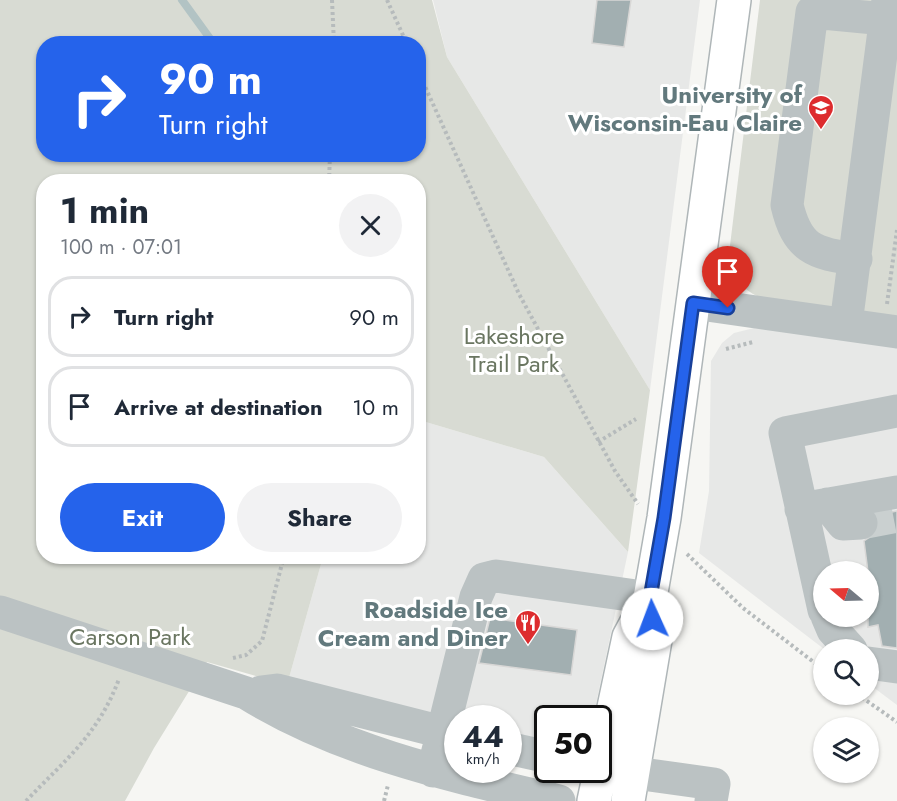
<!DOCTYPE html>
<meta charset="utf-8">
<style>
:root{--surface:#fff;--page:#f2f2f3;--text:#1f2937;--muted:#747a83;--line:#e0e1e3;--accent:#2563eb}
body{margin:0;font-family:Jost,sans-serif;background:var(--page);color:var(--text);height:100vh;display:flex;flex-direction:column;font-size:22px;white-space:nowrap}
*{box-sizing:border-box;margin:0}
p{font-size:20px;color:var(--muted)}
.icon{flex:none;width:33px;height:33px;fill:none;stroke:currentColor;stroke-width:2;stroke-linecap:round;stroke-linejoin:round}
.map{position:relative;flex:1;overflow:hidden}
.panel{position:absolute;left:36px;top:174px;width:390px;height:390px;display:flex;flex-direction:column;background:var(--surface);border-radius:24px;box-shadow:0 2px 4px #0004}
.panel>*{flex:none}
.guide{position:absolute;left:36px;top:36px;width:390px;height:126px;border-radius:24px;box-shadow:0 2px 4px #0004;background:#2563eb;color:#fff;overflow:hidden}
.needle{width:39px;rotate:289deg}
.tools{position:absolute;left:813px;top:561px;display:grid;gap:12px}
.tools a{display:grid;place-items:center;width:66px;height:66px;border-radius:50%;background:var(--surface);box-shadow:0 2px 4px #0004;font-size:30px}
.speed{position:absolute;left:444px;top:705px;display:flex;gap:12px;font-size:30px;font-weight:700;text-align:center}
.speed>*{display:grid;place-content:center;width:78px;height:78px;border-radius:50%;background:var(--surface);box-shadow:0 2px 4px #0004;line-height:1}
.speed small{font-size:15px;font-weight:400}
.speed .limit{border:3px solid #111;border-radius:9px;background:#fff;color:#111}
.pin{position:absolute;display:grid;place-items:center;width:51px;height:51px;color:#fff;margin:-62px -26px;border-radius:50% 50% 50% 0;rotate:-45deg;box-shadow:0 0 6px #0007}
.pin .icon{rotate:45deg}
.me{position:absolute;width:66px;margin:-33px;rotate:358deg;stroke-linejoin:round;filter:drop-shadow(0 0 4px #0008)}
.turn{display:flex;align-items:center;gap:21px;height:126px;padding:0 24px;font-size:27px}
.turn .icon{width:78px;height:78px;stroke-width:2.5}
.turn b{display:block;font-size:42px;line-height:51px}
.round{display:grid;place-items:center;flex:none;width:63px;height:63px;border-radius:32px;background:var(--page)}
.headline{display:flex;align-items:center;justify-content:space-between;height:102px;padding:0 24px}
h1{font-size:36px;font-weight:700;line-height:45px}
.button{display:flex;gap:12px;margin-top:auto;padding:12px 24px}
.button a{flex:1;height:69px;border-radius:36px;background:var(--accent);color:#fff;font-size:24px;font-weight:700;line-height:69px;text-align:center}
.button a+a{background:var(--page);color:var(--text)}
ul{padding:0;list-style:none}
li{display:flex;align-items:center;gap:18px;height:81px;margin:0 12px 9px;padding:0 12px;border:3px solid var(--line);border-radius:24px}
li div{flex:1}
li b{display:block;font-size:22px}
li em{font-style:normal}
.map>svg:first-child{display:block}
</style>
<div class="map">
<svg width="897" height="801" viewBox="0 0 897 801">
<rect width="100%" height="100%" fill="#f6f6f3"/>
<!-- built -->
<path fill="#e7e8e7" fill-rule="evenodd" d="M433 0H700L650 390 447 57Z
M754 328 897 346V705L869 684 868 650 824 649 699 553 709 491 711 361 722 343 734 333ZM824 572H868V616H824Z
M419 420 544 457 628 552 593 718H548L547 744 509 736 508 718H458L287 685 323 557 418 556Z"/>
<!-- green -->
<path fill="#d8dbd3" fill-rule="evenodd" d="M0 0H432L447 57 650 390 628 552 544 457 419 420 418 182H44V556L323 557 287 685 207 662 154 748 125 801H0ZM44 44H418V154H44Z
M760 0H897V317L759 297C742 289 734 279 728 262Z"/>
<g fill="none" stroke-linecap="round" stroke-linejoin="round">
<!-- stream -->
<path stroke="#b2c3c4" stroke-width="8" d="M182 0 214 44"/>
</g>
<!-- building -->
<path fill="#a2afb1" stroke="#d8d7d6" stroke-width="1.5" d="M597 0H631L624 47 592 43Z
M897 511V648L882 646 878 625 868 627V572L864 541 877 532 880 523 877 515Z
M490 618 577 630 571 675 479 663Z"/>
<g fill="none" stroke-linecap="round" stroke-linejoin="round">
<!-- minor-tunnel -->
<path stroke="#cad0d0" stroke-width="33" stroke-dasharray="33 16" stroke-linecap="butt" d="M861 523 897 516"/>
<defs>
<path id="major" d="M594 801 629 637 650 598
M628 801 655 640 650 598 664 518 734 0"/>
</defs>
<!-- major casing -->
<use href="#major" stroke="#afb6b8" stroke-width="36"/>
<!-- path -->
<path stroke="#b6bbbc" stroke-width="4" stroke-dasharray="3 3" stroke-linecap="butt" d="M332 0 334 44
M387 0 407 44
M418 71 519 294 615 471 638 504
M329 182 330 154
M738 271 749 281
M887 304 897 230
M726 349 753 342
M598 442 636 419
M687 554 743 608 824 670
M233 658 246 655 262 641 284 556
M857 694 897 722
M26 801C66 759 98 735 119 679
M384 801 388 785"/>
<!-- minor -->
<path stroke="#bbc2c3" stroke-width="33" d="M856 259C814 254 797 248 787 205L812 12 885 19
M693 303 897 332
M846 324 888 0
M827 504 843 524 861 523
M801 509 897 492
M824 610 785 433 897 411
M0 612 246 693C341 752 452 776 559 801
M827 616 833 630 851 650
M868 663 897 667
M261 692 277 690 458 736
M508 748 548 757
M606 769 714 784 711 801
M433 771 476 597 484 579 496 576 650 598"/>
<!-- major -->
<use href="#major" stroke="#fff" stroke-width="33"/>
</g>
<g fill="none" stroke-linecap="round" stroke-linejoin="round">
<defs>
<path id="route" d="M652 619 650 598 664 518 693 303 728 308"/>
</defs>
<!-- route casing -->
<use href="#route" stroke="#184099" stroke-width="15"/>
<!-- route -->
<use href="#route" stroke="#2563eb" stroke-width="10"/>
</g>
<!-- icons -->
<defs>
<symbol id="university-pin" viewBox="-11 -11 22 30"><path d="M0 17L-7.5 6A9.5 9.5 0 1 1 7.5 6Z" fill="#dd2c2e" stroke="#fff"/><path d="M0-5L7-2L0 1L-7-2ZM-4 1L0 2.5L4 1V4Q0 6-4 4Z" fill="#fff"/></symbol>
<symbol id="restaurant-pin" viewBox="-11 -11 22 30"><path d="M0 17L-7.5 6A9.5 9.5 0 1 1 7.5 6Z" fill="#dd2c2e" stroke="#fff"/><path d="M-5-6h1v4h1v-4h1v4h1v-4h1v5L-1.5 .5V6h-2V.5L-5-1ZM5-6V6H3V1.5H1.5Q1.5-4 5-6Z" fill="#fff"/></symbol>
</defs>
<g fill-rule="evenodd">
<use href="#university-pin" x="806" y="93" width="30" height="40"/>
<use href="#restaurant-pin" x="513" y="608" width="30" height="40"/>
</g>
<g text-anchor="middle" dominant-baseline="central" stroke-width="6" stroke-linejoin="round" paint-order="stroke">
<!-- poi labels -->
<g font-size="24" font-weight="bold" fill="#62797d" stroke="#fff" text-anchor="end">
<text x="802" y="94">University of<tspan x="802" dy="28">Wisconsin-Eau Claire</tspan></text>
<text x="508" y="609">Roadside Ice<tspan x="508" dy="28">Cream and Diner</tspan></text>
</g>
<!-- park labels -->
<g font-size="24" fill="#6a7661" stroke="#fff">
<text x="514" y="335">Lakeshore<tspan x="514" dy="28">Trail Park</tspan></text>
<text x="130" y="636">Carson Park</text>
</g>
</g>
</svg>
<div class="tools">
<a><svg class="needle" viewBox="-14 -14 28 28"><path d="M0-13l5 13h-10z" fill="#e53935"/><path d="M0 13l5-13h-10z" fill="#747a83"/></svg></a>
<a><svg class="icon" aria-label="search" viewBox="0 0 24 24"><circle cx="10" cy="10" r="6"/><path d="M15 15l6 6"/></svg></a>
<a><svg class="icon" aria-label="layers" viewBox="0 0 24 24"><path d="M12 4l9 5-9 5-9-5zM3 14l9 5 9-5"/></svg></a>
</div>
<div class="speed"><div>44<small>km/h</small></div><div class="limit">50</div></div>
<div class="pin" style="left:728px;top:308px;background:#d93025"><svg class="icon" aria-label="arrive" viewBox="0 0 24 24"><path d="M6 21V4h12l-3 4 3 4H6"/></svg></div>
<svg class="me" style="left:652px;top:619px" viewBox="-20 -20 40 40"><circle r="19" fill="#fff"/><path d="M0-13L10 11 0 6-10 11z" fill="#2563eb"/></svg>
<div class="guide">
<div class="turn"><svg class="icon" aria-label="right" viewBox="0 0 24 24"><path d="M7 20v-9h11M14 6l5 5-5 5"/></svg><div><b>90 m</b>Turn right</div></div>
</div>
<section class="panel">
<div class="headline"><div><h1>1 min</h1><p>100 m · 07:01</p></div><a class="round"><svg class="icon" aria-label="close" viewBox="0 0 24 24"><path d="M6 6l12 12M18 6L6 18"/></svg></a></div>
<ul>
<li><svg class="icon" aria-label="right" viewBox="0 0 24 24"><path d="M7 20v-9h11M14 6l5 5-5 5"/></svg><div><b>Turn right</b></div><em>90 m</em></li>
<li><svg class="icon" aria-label="arrive" viewBox="0 0 24 24"><path d="M6 21V4h12l-3 4 3 4H6"/></svg><div><b>Arrive at destination</b></div><em>10 m</em></li>
</ul>
<div class="button"><a>Exit</a><a>Share</a></div>
</section>
</div>
